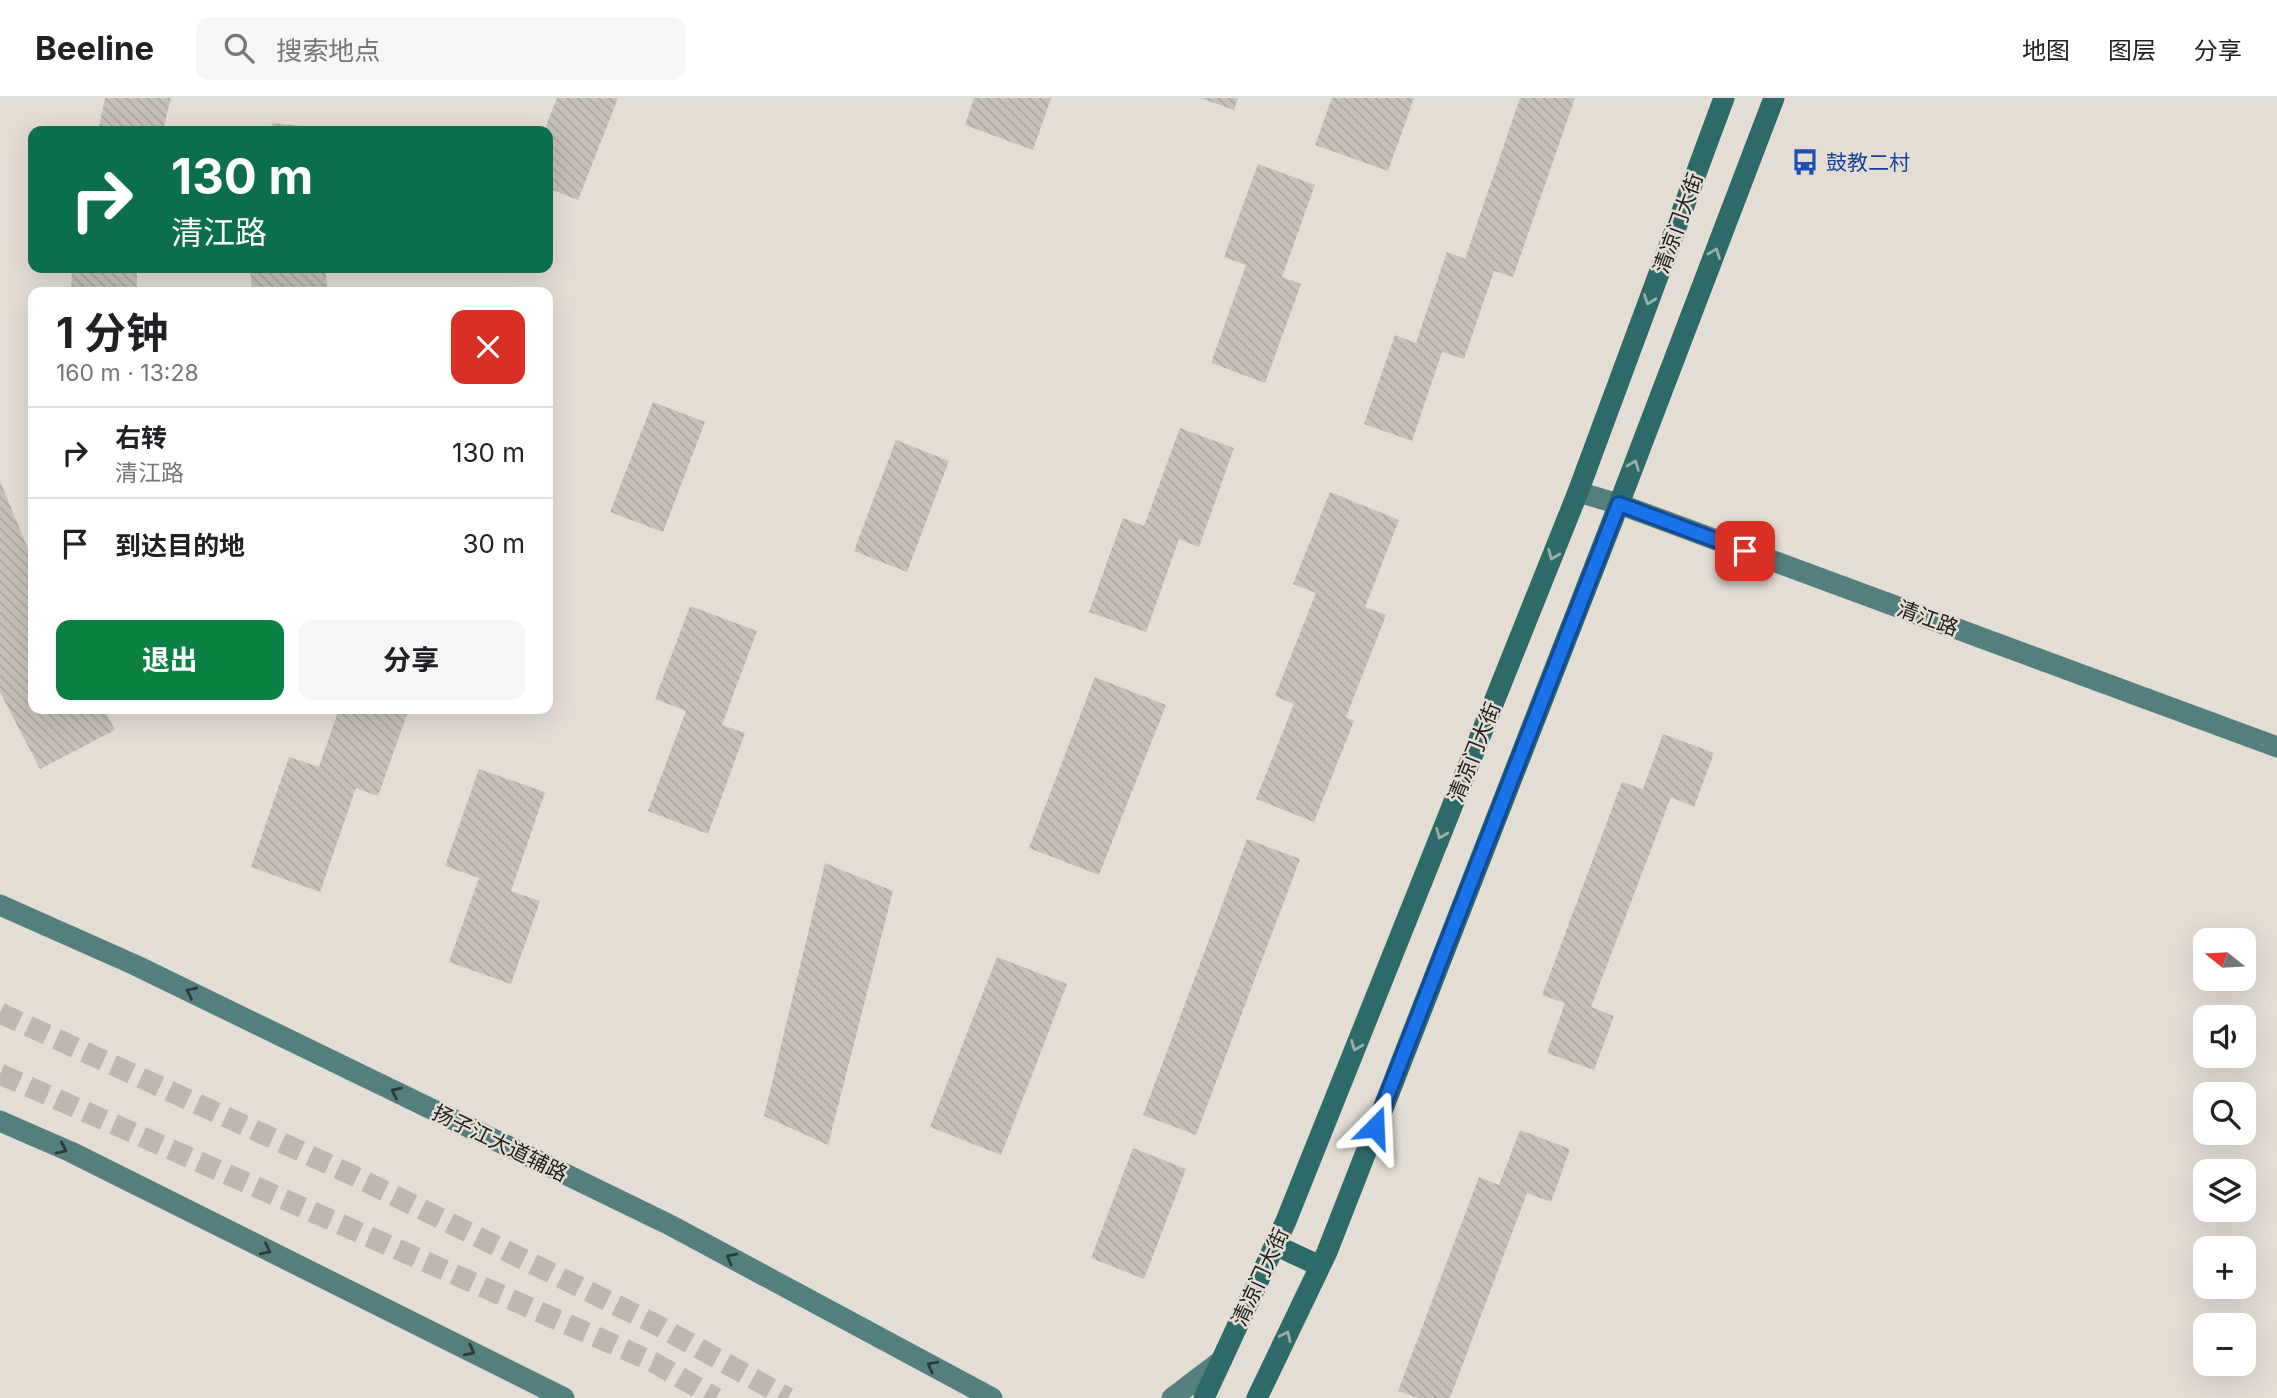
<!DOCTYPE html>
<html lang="zh">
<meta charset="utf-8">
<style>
:root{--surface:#fff;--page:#f6f6f6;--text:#202124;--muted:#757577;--line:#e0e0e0;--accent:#0b8043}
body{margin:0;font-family:Inter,"Noto Sans SC",sans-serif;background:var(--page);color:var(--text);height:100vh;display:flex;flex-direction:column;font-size:26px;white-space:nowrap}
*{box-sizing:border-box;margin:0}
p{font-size:23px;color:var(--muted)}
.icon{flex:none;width:38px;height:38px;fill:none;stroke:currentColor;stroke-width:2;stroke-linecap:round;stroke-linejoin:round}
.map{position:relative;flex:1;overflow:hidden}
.side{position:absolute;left:28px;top:189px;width:525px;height:427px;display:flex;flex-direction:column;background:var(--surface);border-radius:14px;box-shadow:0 7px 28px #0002}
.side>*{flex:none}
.top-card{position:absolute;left:28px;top:28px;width:525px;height:147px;border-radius:14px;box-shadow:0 7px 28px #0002;background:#0b6e4f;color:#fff;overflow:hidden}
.needle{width:46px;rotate:288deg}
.buttons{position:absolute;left:2193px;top:830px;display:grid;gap:14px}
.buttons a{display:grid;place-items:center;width:63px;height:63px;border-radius:14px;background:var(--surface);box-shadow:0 7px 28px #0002;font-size:35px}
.pin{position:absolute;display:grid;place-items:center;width:60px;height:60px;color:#fff;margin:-30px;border-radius:14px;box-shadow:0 4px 10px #0006}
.me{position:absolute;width:77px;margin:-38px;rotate:21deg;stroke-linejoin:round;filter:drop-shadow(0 0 5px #0008)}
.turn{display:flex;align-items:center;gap:24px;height:147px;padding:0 28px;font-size:32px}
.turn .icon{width:91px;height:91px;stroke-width:2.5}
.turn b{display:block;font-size:49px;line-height:60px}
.round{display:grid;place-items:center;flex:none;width:74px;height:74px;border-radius:14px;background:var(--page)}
.overview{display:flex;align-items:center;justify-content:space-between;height:119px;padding:0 28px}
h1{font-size:42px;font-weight:700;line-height:52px}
.cta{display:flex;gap:14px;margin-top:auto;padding:14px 28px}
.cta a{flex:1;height:80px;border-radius:14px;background:var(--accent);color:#fff;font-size:28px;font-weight:700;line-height:80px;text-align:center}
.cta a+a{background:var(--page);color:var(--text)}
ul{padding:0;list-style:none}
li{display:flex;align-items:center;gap:21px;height:91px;padding:0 28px;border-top:2px solid var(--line)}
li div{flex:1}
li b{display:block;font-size:26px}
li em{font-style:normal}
header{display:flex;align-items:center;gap:42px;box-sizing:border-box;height:98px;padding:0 35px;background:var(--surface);border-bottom:2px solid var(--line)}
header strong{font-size:33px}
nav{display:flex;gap:38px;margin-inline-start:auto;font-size:24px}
.search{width:490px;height:63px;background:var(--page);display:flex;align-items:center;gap:18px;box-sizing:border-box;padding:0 24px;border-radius:14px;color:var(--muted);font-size:26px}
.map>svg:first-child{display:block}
</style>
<header>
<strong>Beeline</strong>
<div class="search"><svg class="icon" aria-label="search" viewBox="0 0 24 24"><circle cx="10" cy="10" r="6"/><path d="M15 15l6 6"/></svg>搜索地点</div>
<nav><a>地图</a><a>图层</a><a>分享</a></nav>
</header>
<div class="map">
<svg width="2277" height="1300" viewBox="0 0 2277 1300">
<defs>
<pattern id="building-back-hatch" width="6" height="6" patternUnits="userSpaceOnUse" patternTransform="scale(1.75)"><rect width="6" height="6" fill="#c7c1b8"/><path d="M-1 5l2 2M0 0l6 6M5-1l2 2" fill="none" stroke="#aba69e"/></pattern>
</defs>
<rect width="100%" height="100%" fill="#e3ddd4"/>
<!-- building -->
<path fill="url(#building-back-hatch)" d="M105 0H171L163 33H98Z
M557 0H618L578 102 548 90V33H544Z
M974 0H1051L1033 52 965 27Z
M1200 0H1238L1234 12Z
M1332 0H1414L1388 73 1315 47Z
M1520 0H1575L1513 179 1494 173 1464 261 1442 254 1412 343 1364 326 1395 237 1416 245 1447 154 1465 161Z
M272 25 336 31V33H271Z
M1258 66 1315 87 1282 179 1301 186 1265 285 1211 265 1246 167 1224 159Z
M72 170H137V194H71Z
M250 170H325L328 194H252Z
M653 304 705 324 663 434 610 414Z
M1180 330 1234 350 1199 449 1179 441 1146 534 1089 514 1123 420 1144 428Z
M896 342 949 363 907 474 854 453Z
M0 383 33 463V611H104L115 632 40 671 0 594Z
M1330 394 1399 422 1365 509 1386 517 1346 619 1354 623 1314 724 1256 701 1294 606 1275 598 1316 495 1293 486Z
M690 508 757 533 722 627 745 635 708 736 648 713 686 613 655 601Z
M1095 579 1166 607 1099 777 1029 750Z
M339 611H409L378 698 356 690 320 794 251 769 289 659 319 669Z
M1663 636 1714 655 1694 709 1671 699 1591 909 1614 918 1594 972 1547 955 1565 905 1542 897 1622 684 1643 691Z
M479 671 545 694 511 793 540 803 511 886 449 864 479 780 445 768Z
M1247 741 1300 761 1196 1037 1143 1017Z
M825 765 893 793 828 1047 764 1018Z
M997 859 1067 886 1001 1057 930 1029Z
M1520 1032 1570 1051 1551 1104 1527 1095 1450 1300H1418L1398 1293 1479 1079 1499 1087Z
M1133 1050 1186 1071 1144 1181 1091 1160Z"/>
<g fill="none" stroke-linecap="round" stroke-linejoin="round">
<!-- highway-tunnel -->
<path stroke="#bdb7af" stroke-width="21" stroke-dasharray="21 10" stroke-linecap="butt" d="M0 915 350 1076 657 1227 788 1300
M0 976 653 1264 716 1300"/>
<!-- secondary -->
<path stroke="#53807f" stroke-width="21" d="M1578 394 1619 406 2277 649
M0 807 135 867 670 1127 992 1300
M0 1023 71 1054 564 1300
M1172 1300 1222 1262"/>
<!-- primary -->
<path stroke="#2e6a69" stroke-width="21" d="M1275 1147 1320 1168
M1204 1300 1286 1123 1578 394 1724 0
M1257 1300 1327 1154 1619 406 1774 0"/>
</g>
<!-- one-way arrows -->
<defs><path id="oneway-chevron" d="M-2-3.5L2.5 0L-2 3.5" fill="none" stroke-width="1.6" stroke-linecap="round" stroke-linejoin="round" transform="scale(1.75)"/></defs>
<g stroke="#9bafa9">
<use href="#oneway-chevron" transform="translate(1715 155) rotate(-69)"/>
<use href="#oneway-chevron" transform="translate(1649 202) rotate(110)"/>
<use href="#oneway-chevron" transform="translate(1634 367) rotate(-69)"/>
<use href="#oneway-chevron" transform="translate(1553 457) rotate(112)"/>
<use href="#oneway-chevron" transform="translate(1441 736) rotate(112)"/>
<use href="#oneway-chevron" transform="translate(1356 948) rotate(112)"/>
<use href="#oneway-chevron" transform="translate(1286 1238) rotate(-65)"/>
</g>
<g stroke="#2f3936">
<use href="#oneway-chevron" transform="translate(191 894) rotate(-154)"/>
<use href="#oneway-chevron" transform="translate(396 994) rotate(-154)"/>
<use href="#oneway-chevron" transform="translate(62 1051) rotate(24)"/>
<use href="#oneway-chevron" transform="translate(266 1152) rotate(26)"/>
<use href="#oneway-chevron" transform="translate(731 1160) rotate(-152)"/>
<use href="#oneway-chevron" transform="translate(470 1253) rotate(26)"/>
<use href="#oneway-chevron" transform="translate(932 1268) rotate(-152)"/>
</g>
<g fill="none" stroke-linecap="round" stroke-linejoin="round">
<defs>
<path id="route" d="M1375 1029 1619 406 1745 453"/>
</defs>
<!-- route casing -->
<use href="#route" stroke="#114b97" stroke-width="18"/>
<!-- route -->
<use href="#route" stroke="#1a73e8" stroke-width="12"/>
</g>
<!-- icons -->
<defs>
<symbol id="bus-bare" viewBox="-9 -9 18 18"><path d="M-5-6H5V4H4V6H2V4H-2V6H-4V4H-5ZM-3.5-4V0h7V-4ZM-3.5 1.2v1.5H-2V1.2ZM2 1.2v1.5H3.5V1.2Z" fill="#1a4fb4" stroke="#e3ddd4" stroke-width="2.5" paint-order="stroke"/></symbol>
</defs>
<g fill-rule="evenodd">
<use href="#bus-bare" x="1786" y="45" width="38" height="38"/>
</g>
<g text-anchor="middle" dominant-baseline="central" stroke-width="5" stroke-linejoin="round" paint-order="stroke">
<!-- transit labels -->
<g font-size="21" fill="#164399" stroke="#e3ddd4" text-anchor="start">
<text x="1826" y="64">鼓教二村</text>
</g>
<!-- street labels -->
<g font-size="21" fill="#23211d" stroke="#e3ddd4">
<text transform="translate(1678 125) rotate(-70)">清凉门大街</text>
<text transform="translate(1928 520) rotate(20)">清江路</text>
<text transform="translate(1474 654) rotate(-68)">清凉门大街</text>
<text transform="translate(500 1045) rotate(26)">扬子江大道辅路</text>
<text transform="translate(1260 1179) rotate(-65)">清凉门大街</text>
</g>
</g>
</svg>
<div class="buttons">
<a><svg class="needle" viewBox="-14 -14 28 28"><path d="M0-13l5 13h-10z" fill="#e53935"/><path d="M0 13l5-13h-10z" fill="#757577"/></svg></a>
<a><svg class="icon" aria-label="sound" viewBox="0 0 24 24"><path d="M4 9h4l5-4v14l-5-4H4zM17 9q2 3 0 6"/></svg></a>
<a><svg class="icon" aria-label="search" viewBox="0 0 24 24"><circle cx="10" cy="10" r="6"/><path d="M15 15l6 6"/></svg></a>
<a><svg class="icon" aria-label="layers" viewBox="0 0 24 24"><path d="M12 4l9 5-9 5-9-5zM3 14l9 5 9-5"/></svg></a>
<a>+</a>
<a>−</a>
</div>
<div class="pin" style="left:1745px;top:453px;background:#d93025"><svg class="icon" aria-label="arrive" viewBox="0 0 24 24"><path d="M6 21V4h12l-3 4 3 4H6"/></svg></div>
<svg class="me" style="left:1375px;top:1029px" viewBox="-20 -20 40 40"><path d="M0-17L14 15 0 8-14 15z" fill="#1a73e8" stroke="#fff" stroke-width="4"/></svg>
<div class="top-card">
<div class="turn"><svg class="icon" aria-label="right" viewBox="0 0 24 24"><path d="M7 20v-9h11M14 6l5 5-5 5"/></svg><div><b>130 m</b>清江路</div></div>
</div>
<section class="side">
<div class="overview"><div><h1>1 分钟</h1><p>160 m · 13:28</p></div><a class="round" style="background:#d93025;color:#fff"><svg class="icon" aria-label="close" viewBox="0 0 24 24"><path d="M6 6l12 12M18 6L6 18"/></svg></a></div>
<ul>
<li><svg class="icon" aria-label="right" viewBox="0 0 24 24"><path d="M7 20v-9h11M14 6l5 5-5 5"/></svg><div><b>右转</b><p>清江路</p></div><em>130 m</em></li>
<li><svg class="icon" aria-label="arrive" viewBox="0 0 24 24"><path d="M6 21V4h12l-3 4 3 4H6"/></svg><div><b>到达目的地</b></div><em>30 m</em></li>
</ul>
<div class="cta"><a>退出</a><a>分享</a></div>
</section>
</div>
